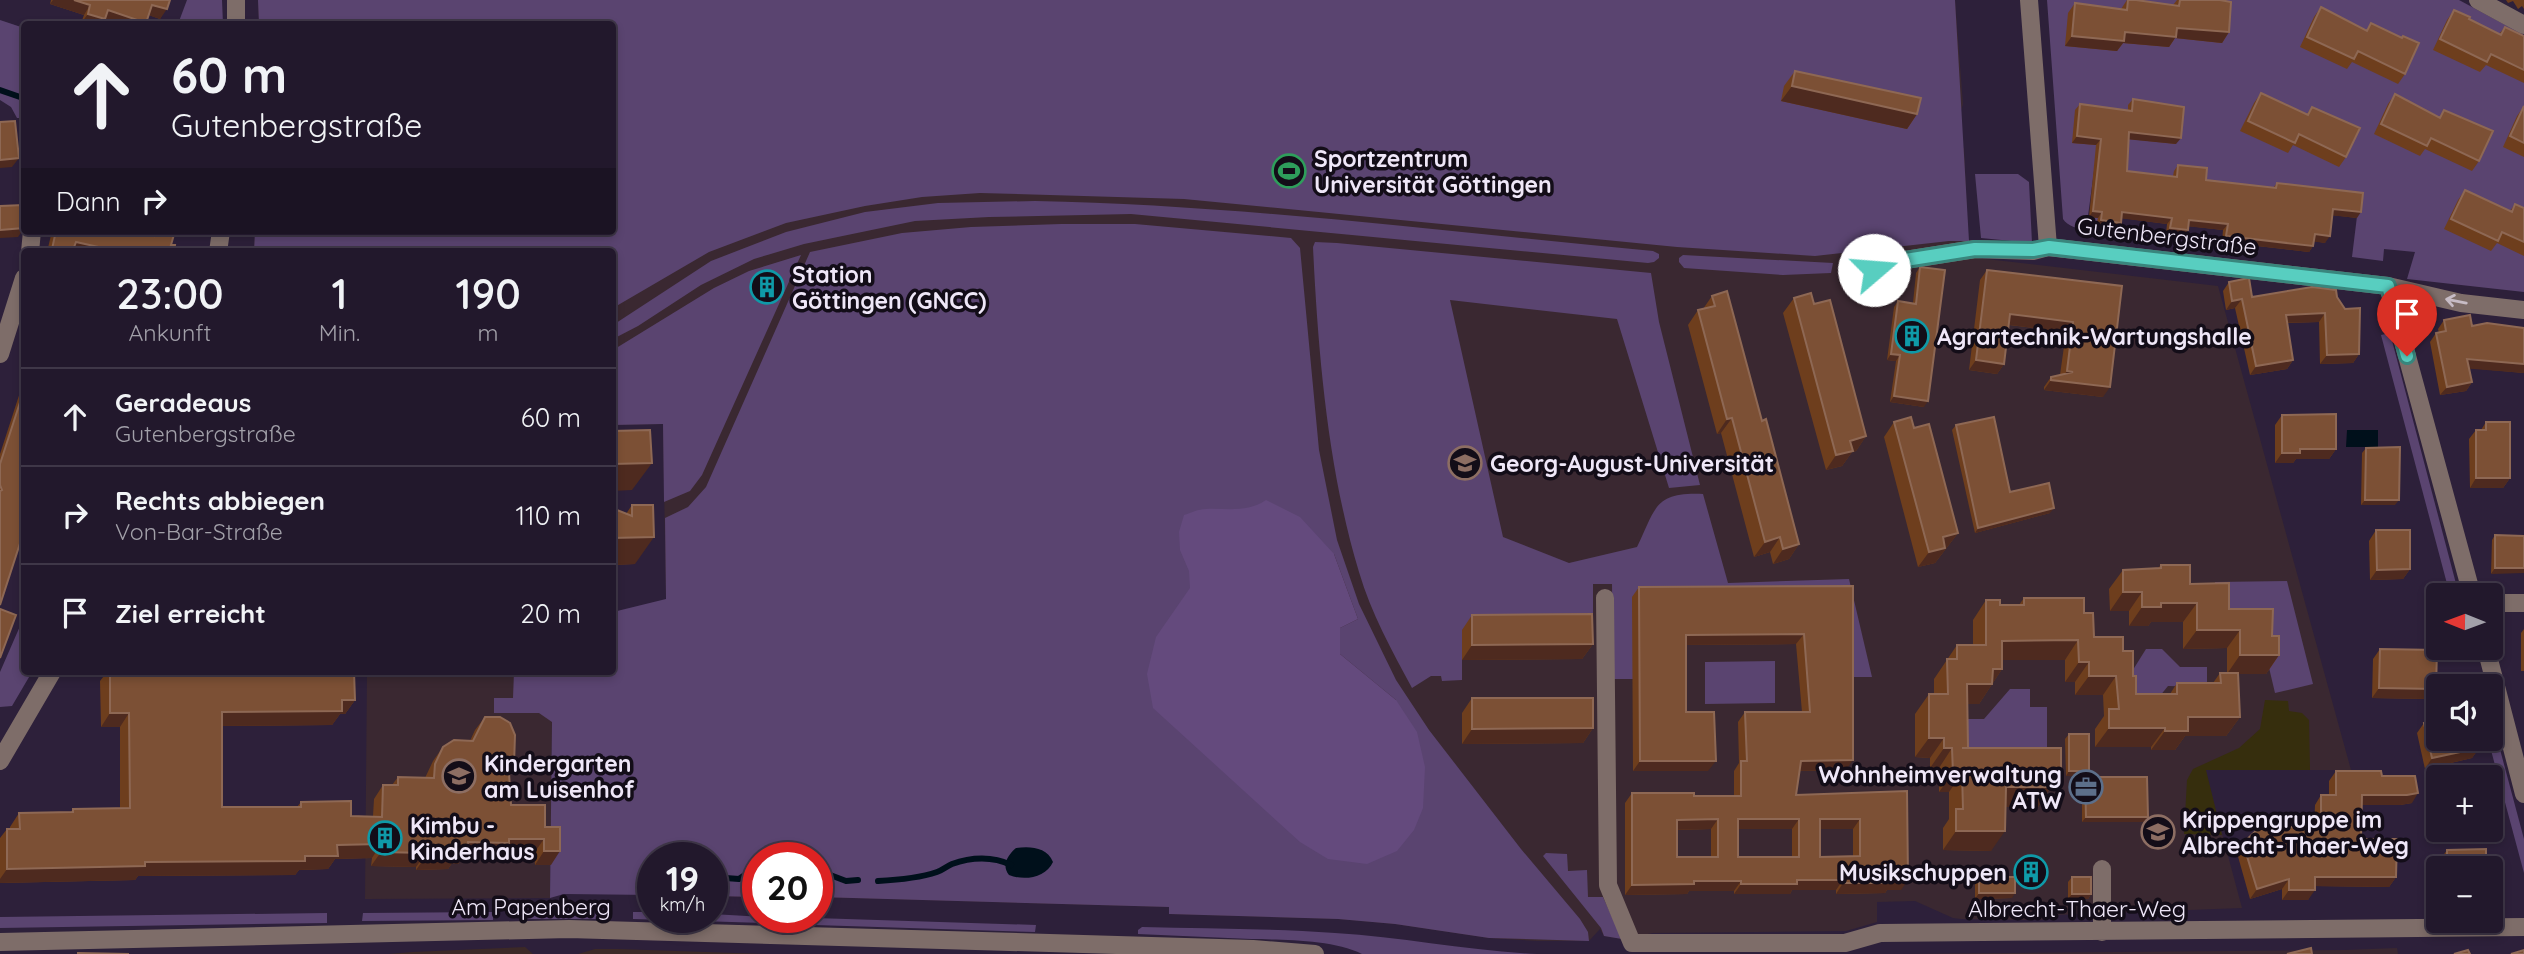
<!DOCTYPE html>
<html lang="de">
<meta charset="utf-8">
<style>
:root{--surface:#22182c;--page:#2a2134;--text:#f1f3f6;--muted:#a2a0a9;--line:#3f3748}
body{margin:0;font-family:Quicksand,sans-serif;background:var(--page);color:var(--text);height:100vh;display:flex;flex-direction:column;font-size:26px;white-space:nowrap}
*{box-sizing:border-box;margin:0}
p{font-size:23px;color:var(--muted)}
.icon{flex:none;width:38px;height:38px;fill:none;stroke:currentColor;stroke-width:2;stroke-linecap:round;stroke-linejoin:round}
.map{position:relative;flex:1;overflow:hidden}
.side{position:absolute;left:21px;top:248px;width:595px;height:427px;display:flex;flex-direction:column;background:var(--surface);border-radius:7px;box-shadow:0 4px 10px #0003,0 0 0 2px var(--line)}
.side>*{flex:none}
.hud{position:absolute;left:21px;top:21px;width:595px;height:214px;border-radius:7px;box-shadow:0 4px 10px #0003,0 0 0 2px var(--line);background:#22182c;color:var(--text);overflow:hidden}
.needle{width:46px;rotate:271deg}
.fabs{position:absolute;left:2426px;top:583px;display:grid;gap:14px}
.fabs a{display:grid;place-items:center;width:77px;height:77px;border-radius:7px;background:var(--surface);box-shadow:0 4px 10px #0003,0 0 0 2px var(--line);font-size:35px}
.speed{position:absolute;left:637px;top:842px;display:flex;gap:14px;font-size:35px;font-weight:700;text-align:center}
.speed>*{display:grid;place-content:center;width:91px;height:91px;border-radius:50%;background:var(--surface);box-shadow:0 4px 10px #0003,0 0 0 2px var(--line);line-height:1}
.speed small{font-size:18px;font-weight:400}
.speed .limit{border:10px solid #d22;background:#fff;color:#111}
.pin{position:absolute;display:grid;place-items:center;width:60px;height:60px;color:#fff;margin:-72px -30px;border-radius:50% 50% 50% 0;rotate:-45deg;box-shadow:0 0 7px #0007}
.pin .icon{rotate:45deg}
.me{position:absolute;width:77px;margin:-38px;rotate:72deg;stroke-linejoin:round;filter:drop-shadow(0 0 5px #0008)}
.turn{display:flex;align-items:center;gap:24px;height:147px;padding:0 35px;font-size:32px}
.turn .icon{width:91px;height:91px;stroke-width:2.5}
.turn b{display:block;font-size:49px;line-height:60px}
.then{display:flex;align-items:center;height:66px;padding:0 35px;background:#0003;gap:14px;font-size:26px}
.eta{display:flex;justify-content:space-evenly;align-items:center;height:119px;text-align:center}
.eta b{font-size:42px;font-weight:600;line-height:49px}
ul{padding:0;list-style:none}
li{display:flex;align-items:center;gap:21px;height:98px;padding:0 35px;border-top:2px solid var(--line)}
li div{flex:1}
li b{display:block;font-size:26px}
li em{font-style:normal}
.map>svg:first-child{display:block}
</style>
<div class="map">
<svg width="2524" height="954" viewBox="0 0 2524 954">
<rect width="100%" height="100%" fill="#2d203a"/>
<!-- education -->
<path fill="#3a2831" d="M258 0H1955L1963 104 1958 120 1960 148H1964L1969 257 2218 286 2351 770H2205L2242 908 2055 915 2041 920 1961 919 1953 918 1915 901 1877 902V922L1846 931 1653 933 1622 939 1604 936 1600 929 1589 941H1537L1489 938 1395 924 1338 919 1169 914V907L817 897V858H758V897L712 896V858H653V895L612 672 666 599 663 424 613 425 612 252H254L255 231H612V24H259Z
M367 672H534L552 722 550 898 365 899Z
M2397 948 2398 954H1902L2345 950Z"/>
<!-- medical -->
<path fill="#3c2927" d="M525 947 533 954H389L412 952Z
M595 949H618L766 954H578Z"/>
<!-- green -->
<path fill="#5a4470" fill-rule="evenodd" d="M187 0H222L223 24H178Z
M258 0H1955L1969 241H1949L1815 256 1677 247 1184 199 980 193 922 197 865 206 786 223 709 252 613 308 612 252H254L255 231H612V24H259Z
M2047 0H2459L2524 35V292L2407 279 2415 252 2384 249 2383 261 2352 257 2359 200 2173 183 2094 171 2088 216 2098 218 2097 226 2120 229 2118 233C2102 231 2072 233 2063 219Z
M0 20 24 28V118H17L11 107 0 100Z
M1975 174H2018L2029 182 2032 243 1981 238Z
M1035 201C1242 205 1448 232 1653 251L1659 254V258L1654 262 1648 263 1131 214 989 217 915 221 804 244 754 259 701 285 638 326 613 339V325L711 261 786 232 865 212 938 203Z
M1061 224H1135L1291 238 1300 248 1319 450 1337 540 1359 604 1396 680 1429 730 1521 849 1580 919 1588 932 1589 941 1489 938 1395 924 1338 919 1169 914V907L817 897V858H758V897L712 896V858H653V895L564 894 550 898 552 722 539 713H494V698H513L514 672H612L613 612 666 599 665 518 688 507 706 487 810 252 902 233 971 227ZM1334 554 1358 619 1340 628V654L1396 700 1176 719Z
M1315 242 1337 243 1651 273 1659 322 1700 485 1669 488 1617 319 1450 300 1503 537 1569 563 1637 547C1656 508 1654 492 1703 494L1728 583 1849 579 1872 677H1846L1845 596 1633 597V679H1613L1612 584H1593V628L1462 630V680L1442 681 1441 676H1431L1412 688C1392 651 1371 613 1359 572 1328 470 1318 353 1313 247Z
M801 255 702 475 690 491 664 502 663 424 613 425V350L714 288 749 271Z
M1683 255 1833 263 1831 273 1783 275 1684 268 1679 262V258Z
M2390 333 2459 595H2450L2381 335Z
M2287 581 2313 684 2275 693 2266 655 2216 628 2215 582Z
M24 617V672H32L12 706 0 707V672Z
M2146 649H2162L2180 667H2207V687L2168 686 2155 702H2131V673Z
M1775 661V703L1705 704V662Z
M2010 689H2030V707H2047V753H1966L1967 719H1984Z
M2490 712 2524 839V873L2488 739 2490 738Z
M1546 853 1567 854 1568 871 1587 870 1588 897H1603L1622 939 1604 936 1601 928 1543 856Z
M519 911H604L605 919H519Z
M493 912V920L362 921 363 913Z
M633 912H653V917H712V914L765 917V923L633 919Z
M327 913V923L0 928V917Z
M815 918 1036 925 1035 932 815 925Z
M1142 927C1206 929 1271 928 1335 933 1403 937 1469 951 1537 954H1362C1333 939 1283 940 1251 939 1213 937 1175 936 1138 934V930Z"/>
<!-- forest -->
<path fill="#644a7d" d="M1266 500 1300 517 1334 554 1358 619 1340 628V654L1396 700 1417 732 1425 767 1423 808 1414 830 1397 851 1367 864 1328 859 1300 842 1153 708 1147 674 1156 637 1190 588 1189 571 1180 550 1179 532 1184 515C1191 513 1198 509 1206 509 1228 508 1247 513 1266 500Z"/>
<!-- sand -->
<path fill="#362e0d" d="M2265 700 2288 701 2289 711 2302 713 2309 720 2310 770H2206L2222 835 2184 834 2187 780 2193 769 2239 748 2260 729Z"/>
<!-- water -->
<path fill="#00101b" d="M2347 430H2378V447H2346Z
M1016 848C1030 846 1047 847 1053 862 1046 878 1024 881 1009 875 1001 865 1008 855 1016 848Z"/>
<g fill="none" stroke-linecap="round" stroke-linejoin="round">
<!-- stream -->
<path stroke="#00101b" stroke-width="6" d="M0 90 20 97
M817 870 846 881 858 880
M712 877 739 879 758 866
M878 881C897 880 919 878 937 872 943 870 947 866 952 864 971 857 993 856 1011 865"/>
<!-- minor -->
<path stroke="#7e6d69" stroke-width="18" d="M236 0V24
M2029 0 2048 247
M2478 0 2524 25
M30 252 32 231
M218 252 221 231
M1874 270 1880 264 1975 249 2033 251 2048 247 2388 286 2461 303 2524 310
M2388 286 2472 595
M0 354 24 278
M1605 598 1608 885 1632 943H1845L1880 933 2524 927
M2490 603H2524
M2486 648 2524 794
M0 761 52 672
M2102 932V869
M0 942 569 929 1253 949 1315 954"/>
</g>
<!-- wall -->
<path fill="#6e3e1d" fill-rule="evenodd" d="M51 0H170L160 19 149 15 104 21 101 24H85L81 23 84 15 50 4Z
M2127 0H2136L2173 5 2177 0H2220L2229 32 2222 43 2175 38 2169 47 2123 43 2117 51 2065 46 2068 13 2075 3 2121 9Z
M2506 0H2524V9L2522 6 2518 9 2513 1 2508 3Z
M2321 7 2366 31 2371 23 2401 38 2405 74 2398 84 2352 62 2347 69 2300 47 2314 17Z
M2454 10 2469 19 2499 34 2505 27 2524 36V83L2486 65 2480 72 2433 50 2447 20Z
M1795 71 1917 114 1907 129 1781 101 1784 86Z
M2261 93 2307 114 2312 107 2346 157 2339 167 2293 145 2288 153 2240 131 2254 103Z
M2395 94 2439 118 2444 110 2479 161 2472 171 2425 149 2420 156 2374 134 2388 104Z
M2133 99 2176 144 2129 139 2127 171 2173 176 2174 171 2178 165 2206 180 2273 188 2277 183 2357 218 2332 215 2325 243 2314 241 2313 246 2309 252 2222 242 2223 230 2188 226 2184 237 2166 234 2167 224 2122 218 2121 223 2117 229 2096 226 2098 218 2089 217 2096 145 2072 143 2075 110 2080 104 2128 110V105Z
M2524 106V157L2503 147 2517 116Z
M2465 190 2510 211 2515 204 2524 208V256L2497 243 2491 251 2444 229 2458 200Z
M52 231H130L151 235 152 231H175L171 245 174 252H47Z
M1920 267 1924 407 1890 402 1896 361 1887 360 1894 307 1898 301 1913 303 1916 273Z
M1987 270 2122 286 2103 397 2044 390V387L2051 377 2060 375 2066 332 2009 325 2004 364 1997 374 1969 370 1980 280Z
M2229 282 2252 297H2337L2359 354 2353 363 2320 364 2319 322 2287 323 2293 360 2287 369 2250 375 2235 308 2226 310 2223 291Z
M1712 296 1762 421 1799 544 1789 559 1773 564 1770 552 1754 557 1721 433 1717 434 1688 325 1698 310 1703 309Z
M1794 298 1814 304 1866 436 1856 451 1852 452 1842 466 1826 470 1783 313Z
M2444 320 2472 326 2524 328V373L2469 368 2472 382 2466 391 2440 395 2430 342 2436 333H2439L2438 329Z
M24 380V531L0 605V454Z
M2282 415 2336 449 2329 459H2296L2293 463H2275V425Z
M1894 422 1914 428 1958 533 1935 563 1918 567 1884 437Z
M2486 422 2510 478 2503 488H2470L2469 439 2476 430H2481Z
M1956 425 2010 492 2050 513 1975 533 1952 430Z
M2366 448 2395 505H2361L2362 453Z
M632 505 635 564 612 565V508L626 514Z
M2376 530 2410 569 2403 579 2370 580 2369 541Z
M2495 535 2524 536 2491 574 2492 540Z
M2161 565 2229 609 2272 636 2279 655 2266 674H2238L2240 717 2226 736H2185L2175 750H2151V747H2095V729L2104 716 2103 695H2075V682H2065V660H2002V669L1979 704H1967L1968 748 2061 771 2038 807H2005L1991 851 1943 850V828L1949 819V792H1939V768H1930V758L1915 757V714L1929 694H1934V679L1957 645H1973V620L1986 600 2000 605H2019L2024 598 2084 613 2094 637 2123 651 2133 676 2136 694H2170L2177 683H2213L2220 673H2227V648L2183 649V622H2151L2148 626H2129V611H2110L2109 589 2123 570 2158 568Z
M1853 586 1846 770 1799 771 1796 795 1907 791 1901 890H1887L1885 893 1836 894V890H1792L1790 894H1734V891H1689L1687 894 1625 895V803L1632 793 1694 796H1734V771L1739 763 1738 722 1745 712H1802L1796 644 1686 645V712L1708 771H1633L1632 597 1639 587ZM1711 829V857H1677V830ZM1738 829H1792V857H1738ZM1820 829H1853V856L1820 857Z
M1472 615 1593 644 1582 659 1462 660V630Z
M2524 629V671H2521V633Z
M2380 649 2436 689 2429 699 2372 698 2373 659Z
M107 672H354L355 700 345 714H340L332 725 222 726V807H297L301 802 351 816H373L374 799 383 785H392L398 777 425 778 433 761 443 747 470 741 475 730 485 717 509 773 511 805 545 827 551 865H535L534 853H503L500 857 463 856 458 864 452 863 448 869 416 870V867L371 866 372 858 335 859 328 869 299 870 295 875 138 876 135 880 0 883V838L7 829H10V827L19 813H70L73 809 120 808V727H101L100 681Z
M1472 698 1593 728 1583 743 1462 744V713Z
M2424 723 2479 748 2472 758 2425 769 2417 733Z
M2069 734 2086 776H2066L2065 739Z
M2336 771 2382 776 2412 803 2400 805H2362L2361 839 2396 877 2389 887 2315 886 2308 900H2282V889L2250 899 2237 853 2243 843 2314 827 2315 805 2321 795H2329V781Z
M2085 777 2148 817 2144 822H2082V782Z
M2447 850 2486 868H2440V860Z
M1979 877 2012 898 1975 899V882Z
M2072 877 2091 894 2088 899H2068V882Z"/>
<!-- shaded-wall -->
<path fill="#4e2a1f" d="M53 0H74L90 5 84 15 50 4Z
M152 5 167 9 160 19 145 14Z
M108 10 146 23 145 24H116L104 21 101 24H85L81 23 88 14Z
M2177 28 2229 32 2222 43 2175 38 2169 47 2123 43 2117 51 2065 46 2072 36Z
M1792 86 1917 114 1907 129 1781 101Z
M2129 132 2181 138 2176 144 2125 139Z
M2077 136 2101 139 2096 145 2072 143Z
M19 158 12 167 0 168V160Z
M2333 209 2361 212 2357 218 2329 215Z
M2093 211 2102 212 2098 218 2089 217Z
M2122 212 2172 218 2167 224 2118 218Z
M2101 220 2121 223 2117 229 2096 226Z
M2189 220 2228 224 2223 230 2185 226Z
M24 228 18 237 0 238V230Z
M2170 228 2188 230 2184 237 2166 234Z
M2315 234 2330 236 2325 243 2310 241Z
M2226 236 2313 246 2309 252 2222 242Z
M76 242 112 250 111 252H50L52 249Z
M2242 299 2235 308 2226 310 2232 301Z
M2325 313 2319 322 2279 323 2286 315Z
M2010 314 2073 322 2066 332 2003 324Z
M1891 354 1900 355 1896 361 1887 360Z
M2359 354 2353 363 2320 364 2327 355Z
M2467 359 2524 364V373L2461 368Z
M1976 360 2004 364 1997 374 1969 370Z
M2293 360 2287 369 2250 375 2256 366Z
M2067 371 2073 372 2110 387 2103 397 2044 390 2051 380 2060 381Z
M2472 382 2466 391 2440 395 2447 387Z
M1894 396 1928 401 1924 407 1890 402Z
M1732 418 1721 433 1717 434 1727 419Z
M1866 436 1856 451 1852 452 1842 466 1826 470 1836 455 1850 441Z
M2300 449H2336L2329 459H2296L2293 463H2275L2282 453Z
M652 463 632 490 612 491V464Z
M2476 478H2510L2503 488H2470Z
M2365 500H2399L2395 505H2361Z
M2054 508 2050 513 1975 533 1978 528Z
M1958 533 1935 563 1918 567 1929 552 1943 537Z
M654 537 635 564 612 565V538Z
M1780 537 1770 552 1754 557 1765 542Z
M1799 544 1789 559 1773 564 1783 549Z
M2495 568H2524V573L2491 574Z
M2410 569 2403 579 2370 580 2377 570Z
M2123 592H2142L2129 611H2110Z
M2161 603H2197L2183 622H2151L2148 626H2129L2142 607Z
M2197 630H2240L2227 648 2183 649Z
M1804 634 1796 644 1679 645 1686 635Z
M2078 640 2065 660H1988L2002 641Z
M1593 644 1582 659 1462 660 1472 645Z
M2240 655H2279L2266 674H2227Z
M2079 662H2089L2075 682H2065Z
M1993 669H2002L1979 704H1954L1967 684Z
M2089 676H2116L2103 695H2075Z
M2379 688 2436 689 2429 699 2372 698Z
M342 700H355L345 714H340L332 725 212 726 222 712Z
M110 713H129L120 727H101Z
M2188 717H2240L2226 736H2185L2175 750H2151L2165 731Z
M1593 728 1583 743 1462 744 1472 729Z
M2109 728H2165L2151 747H2095Z
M1929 738H1944L1930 758 1915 757Z
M1944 748H1952L1939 768H1930Z
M2479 748 2472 758 2425 769 2432 758Z
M1853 760 1846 770 1794 771 1801 761Z
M1640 761H1716L1708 771H1633Z
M2061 771 2038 807H1992L2006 787 2051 772Z
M2069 771H2089L2086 776H2066Z
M1953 773H1962L1949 792H1939Z
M2418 793 2412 803 2400 805H2355L2362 795Z
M2086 817H2148L2144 822H2082Z
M1718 819 1711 829 1670 830 1677 820Z
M1738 819H1799L1792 829H1731Z
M1820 819H1860L1853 829H1813Z
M1956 831H2005L1991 851 1943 850Z
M509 839H544L534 853H503L500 857 463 856 458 864 452 863 448 869 416 870 426 856 459 850 468 842Z
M381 844 372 858 335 859 328 869 299 870 295 875 138 876 135 880 0 883V879L7 869 305 856 337 845Z
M544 851H560L551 865H535Z
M381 852 426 853 416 867 371 866Z
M2315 877H2396L2389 887 2308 886Z
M2289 879 2282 889 2250 899 2257 889Z
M1797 880H1843L1836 890H1792L1790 894H1734L1741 884Z
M1892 880H1908L1901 890H1887L1885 893 1836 894 1843 883Z
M1694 881H1741L1734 891H1689L1687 894 1625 895 1632 885Z
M2289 890H2315L2308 900H2282Z
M1979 893H2015L2012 898 1975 899Z
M2072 894H2091L2088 899H2068Z"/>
<!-- building -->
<path fill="#7c5035" stroke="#8e6854" stroke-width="2" fill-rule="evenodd" d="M74 0H170L167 9 152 5 146 23 108 10 105 19 88 14 90 5Z
M2128 0H2136L2179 6 2180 0H2220L2231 2 2229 32 2177 28 2176 37 2125 32 2124 41 2072 36 2075 3 2127 10Z
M2321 7 2367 31 2371 23 2402 38 2403 36 2419 43 2405 74 2358 51 2354 59 2307 37Z
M2454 10 2470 17 2469 19 2501 35 2505 27 2524 36V70L2491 54 2487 62 2440 39Z
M1795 71 1921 98 1917 114 1792 86Z
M2261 93 2308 115 2312 107 2360 128 2346 157 2299 134 2295 143 2248 121Z
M2395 94 2440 118 2444 110 2493 131 2479 161 2431 138 2427 146 2381 124Z
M2133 99 2184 107 2181 138 2129 132 2127 171 2177 177 2178 165 2207 168 2206 180 2276 188 2277 183 2363 193 2361 212 2333 209 2330 236 2315 234 2313 246 2226 236 2228 224 2189 220 2188 230 2170 228 2172 218 2122 212 2121 223 2101 220 2102 212 2093 211 2101 139 2077 136 2080 104 2132 111Z
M2524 106V143L2510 136Z
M15 121 19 158 0 160V122Z
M2465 190 2512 212 2515 204 2524 208V242L2502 232 2498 241 2451 219Z
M23 205 24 228 0 230V206Z
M56 231H130L154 236 156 231H175L171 245H175L174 252H112V250L76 242 73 250 52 249Z
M1920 267 1945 270 1928 401 1894 396 1900 355 1891 354 1898 301 1916 304Z
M1987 270 2122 286 2110 387 2051 380V377L2073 372 2067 371 2073 322 2010 314 2004 364 1976 360Z
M2249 278 2252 297 2312 287 2336 290 2337 297 2345 309 2360 308 2359 354 2327 355 2325 313 2286 315 2293 360 2256 366 2242 299 2232 301 2229 282Z
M1727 291 1762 421 1766 419 1799 544 1783 549 1780 537 1765 542 1732 418 1727 419 1698 310 1715 306 1712 296Z
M1811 293 1814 304 1830 300 1866 436 1850 441 1853 451 1836 455 1794 298Z
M2470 315 2472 326 2487 323 2524 328V364L2467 359 2472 382 2447 387 2436 333 2446 331 2444 320Z
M24 390V531L0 605V491L2 490 0 485V464Z
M2336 414V449H2300V453H2282V415Z
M1911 417 1914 428 1929 424 1958 533 1943 537 1945 548 1929 552 1894 422Z
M1994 417 2010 492 2049 483 2054 508 1978 528 1956 425Z
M2486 422H2510V478H2476V430H2486Z
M650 430 652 463 612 464V431Z
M2400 447 2399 500H2365L2366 448Z
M632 505H653L654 537 612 538V508L632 516Z
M2376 530H2410V569L2377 570Z
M2495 535 2524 536V568H2495Z
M2161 565H2190V584L2229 583V609H2273L2272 636H2279V655H2240V630H2197V603H2161V607H2142V592H2123V570L2161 568Z
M1853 586V760L1801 761 1796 795 1907 791 1908 880H1892V883H1843V880H1797V884H1741V881H1694V884L1632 885V793H1694V796H1741V761H1747L1745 712H1810L1804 634 1686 635V712H1714L1716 761H1640L1639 587ZM1718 819V857H1677V820ZM1738 819H1799V857H1738ZM1820 819H1860V856L1820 857Z
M2024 598H2084V613H2093L2094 637H2123V651H2133V676H2136V694H2177V683H2221L2220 673H2238L2240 717H2188V731H2165V728H2109V709H2119L2116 676H2089V662H2079L2078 640 2002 641V669H1993L1992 684H1967L1968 748H1962H2061V771L2051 772V787H2006L2005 831H1956V809H1963L1962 773H1953L1952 748H1944V738H1929V694H1948L1947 659H1957V645H1986V600H2000V605H2024Z
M0 609 16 615 0 658Z
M1592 614 1593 644 1472 645V615Z
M2380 649 2437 650 2436 689 2379 688Z
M110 672H354L355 700H342V711L222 712V807H301V802L351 801V816L382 817 383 785H398V777L434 778 435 764 443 747 454 740 473 741 485 717H500L510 723 515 735 514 765 509 773 511 805H545V827H560V851H544V839H509V843L468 842 467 850H459L458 855 426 856V853L381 852V844L337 845 338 856H305V861L145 862V866L7 869V829H20L19 813 73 812V809L130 808 129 713H110Z
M1472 698H1593V728L1472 729Z
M2438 720V738H2477L2479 748 2432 758 2424 723Z
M2069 734H2089V771H2069Z
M2336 771H2381L2382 776H2415L2418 793 2407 795H2362L2361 839H2397L2396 877H2315V890H2289V879L2257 889 2243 843 2260 827H2321V795H2336Z
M2447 776 2486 777H2447Z
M2085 777H2147L2148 817H2086Z
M2486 849V868H2447V850Z
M1979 877H2015V893H1979Z
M2072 877H2091V894H2072Z
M2311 948 2312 954H2287Z
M2468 950 2470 954H2454Z
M2524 950V954H2511Z
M78 953 129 954H78Z"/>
<!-- one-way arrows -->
<defs><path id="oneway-shaft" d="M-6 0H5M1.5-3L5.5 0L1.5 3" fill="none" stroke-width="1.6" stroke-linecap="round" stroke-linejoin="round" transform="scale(1.75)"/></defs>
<use stroke="#c7bcc6" href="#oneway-shaft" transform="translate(2456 301) rotate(-169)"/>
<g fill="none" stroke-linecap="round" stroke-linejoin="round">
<defs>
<path id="route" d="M1874 270 1880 264 1975 249 2033 250 2049 247 2388 286 2407 356"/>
</defs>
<!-- route casing -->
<use href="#route" stroke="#39867d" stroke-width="18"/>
<!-- route -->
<use href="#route" stroke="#58cec0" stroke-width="12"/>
</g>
<!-- icons -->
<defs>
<symbol id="stadium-ring" viewBox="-11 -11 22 22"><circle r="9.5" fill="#130d18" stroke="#2e9e5b" stroke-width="1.5"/><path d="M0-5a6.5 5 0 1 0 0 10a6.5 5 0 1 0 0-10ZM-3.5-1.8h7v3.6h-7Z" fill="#2e9e5b"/></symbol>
<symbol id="building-ring" viewBox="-11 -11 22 22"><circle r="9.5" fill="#130d18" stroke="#0f9aa8" stroke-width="1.5"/><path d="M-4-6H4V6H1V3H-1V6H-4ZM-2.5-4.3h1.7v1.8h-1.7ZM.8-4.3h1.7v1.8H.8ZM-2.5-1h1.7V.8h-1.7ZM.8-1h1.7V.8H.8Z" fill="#0f9aa8"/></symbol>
<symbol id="university-ring" viewBox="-11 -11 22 22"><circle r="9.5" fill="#130d18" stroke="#8d6e63" stroke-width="1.5"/><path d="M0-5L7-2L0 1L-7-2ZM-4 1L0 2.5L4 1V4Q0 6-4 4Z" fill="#8d6e63"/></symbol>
<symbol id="school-ring" viewBox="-11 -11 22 22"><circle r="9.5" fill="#130d18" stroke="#8d6e63" stroke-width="1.5"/><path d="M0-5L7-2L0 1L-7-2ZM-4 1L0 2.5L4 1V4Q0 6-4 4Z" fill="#8d6e63"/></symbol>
<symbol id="office-ring" viewBox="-11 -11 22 22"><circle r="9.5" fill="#130d18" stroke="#5c6f8a" stroke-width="1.5"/><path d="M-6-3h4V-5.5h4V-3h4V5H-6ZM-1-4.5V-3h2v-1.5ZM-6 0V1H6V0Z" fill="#5c6f8a"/></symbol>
</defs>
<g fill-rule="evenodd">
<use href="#stadium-ring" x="1270" y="152" width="38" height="38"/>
<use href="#building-ring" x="748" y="268" width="38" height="38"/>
<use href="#building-ring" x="1893" y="317" width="38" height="38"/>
<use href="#university-ring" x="1446" y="444" width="38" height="38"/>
<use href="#school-ring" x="440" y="757" width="38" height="38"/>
<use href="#office-ring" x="2067" y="768" width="38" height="38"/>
<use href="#school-ring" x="2139" y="813" width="38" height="38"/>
<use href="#building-ring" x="366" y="819" width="38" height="38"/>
<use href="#building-ring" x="2012" y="853" width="38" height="38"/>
</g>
<g text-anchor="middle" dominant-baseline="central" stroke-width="7" stroke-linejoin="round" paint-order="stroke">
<!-- poi labels -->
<g font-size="23" font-weight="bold" fill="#efe7f8" stroke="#130d18" text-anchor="start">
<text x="1314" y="158">Sportzentrum<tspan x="1314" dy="26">Universität Göttingen</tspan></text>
<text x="792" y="274">Station<tspan x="792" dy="26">Göttingen (GNCC)</tspan></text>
<text x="1937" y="336">Agrartechnik-Wartungshalle</text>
<text x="1490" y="463">Georg-August-Universität</text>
<text x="484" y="763">Kindergarten<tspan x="484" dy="26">am Luisenhof</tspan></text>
<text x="2062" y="774" text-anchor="end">Wohnheimverwaltung<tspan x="2062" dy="26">ATW</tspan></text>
<text x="2182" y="819">Krippengruppe im<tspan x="2182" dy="26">Albrecht-Thaer-Weg</tspan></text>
<text x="410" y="825">Kimbu -<tspan x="410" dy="26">Kinderhaus</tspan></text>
<text x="2007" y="872" text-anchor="end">Musikschuppen</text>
</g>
<!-- street labels -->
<g font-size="23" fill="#efe7f8" stroke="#130d18">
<text transform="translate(2167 236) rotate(7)">Gutenbergstraße</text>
<text x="531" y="906">Am Papenberg</text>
<text x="2077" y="908">Albrecht-Thaer-Weg</text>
</g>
</g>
</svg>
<div class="fabs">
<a><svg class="needle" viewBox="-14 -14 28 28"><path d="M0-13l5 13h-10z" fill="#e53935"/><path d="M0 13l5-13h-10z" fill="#a2a0a9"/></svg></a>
<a><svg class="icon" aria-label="sound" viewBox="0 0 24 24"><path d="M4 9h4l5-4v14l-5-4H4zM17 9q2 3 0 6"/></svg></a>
<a>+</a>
<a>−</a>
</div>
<div class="speed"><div>19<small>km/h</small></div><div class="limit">20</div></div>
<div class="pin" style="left:2407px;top:356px;background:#d93025"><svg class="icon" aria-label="arrive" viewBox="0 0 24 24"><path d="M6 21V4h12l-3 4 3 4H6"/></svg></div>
<svg class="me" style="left:1874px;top:270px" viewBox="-20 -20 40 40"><circle r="19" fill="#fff"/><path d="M0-13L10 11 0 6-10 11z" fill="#58cec0"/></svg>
<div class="hud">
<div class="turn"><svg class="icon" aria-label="ahead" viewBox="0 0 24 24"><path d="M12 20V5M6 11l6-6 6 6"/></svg><div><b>60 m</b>Gutenbergstraße</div></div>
<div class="then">Dann<svg class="icon" aria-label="right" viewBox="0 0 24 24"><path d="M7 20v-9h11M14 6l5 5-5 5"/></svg></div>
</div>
<section class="side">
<div class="eta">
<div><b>23:00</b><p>Ankunft</p></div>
<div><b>1</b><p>Min.</p></div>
<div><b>190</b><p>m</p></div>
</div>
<ul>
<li><svg class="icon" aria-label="ahead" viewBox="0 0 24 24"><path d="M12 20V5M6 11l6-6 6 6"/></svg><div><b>Geradeaus</b><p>Gutenbergstraße</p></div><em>60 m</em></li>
<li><svg class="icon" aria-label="right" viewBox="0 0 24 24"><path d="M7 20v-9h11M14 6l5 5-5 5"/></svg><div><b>Rechts abbiegen</b><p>Von-Bar-Straße</p></div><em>110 m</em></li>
<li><svg class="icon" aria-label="arrive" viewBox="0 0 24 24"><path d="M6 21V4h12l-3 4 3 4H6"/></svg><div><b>Ziel erreicht</b></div><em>20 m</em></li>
</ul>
</section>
</div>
